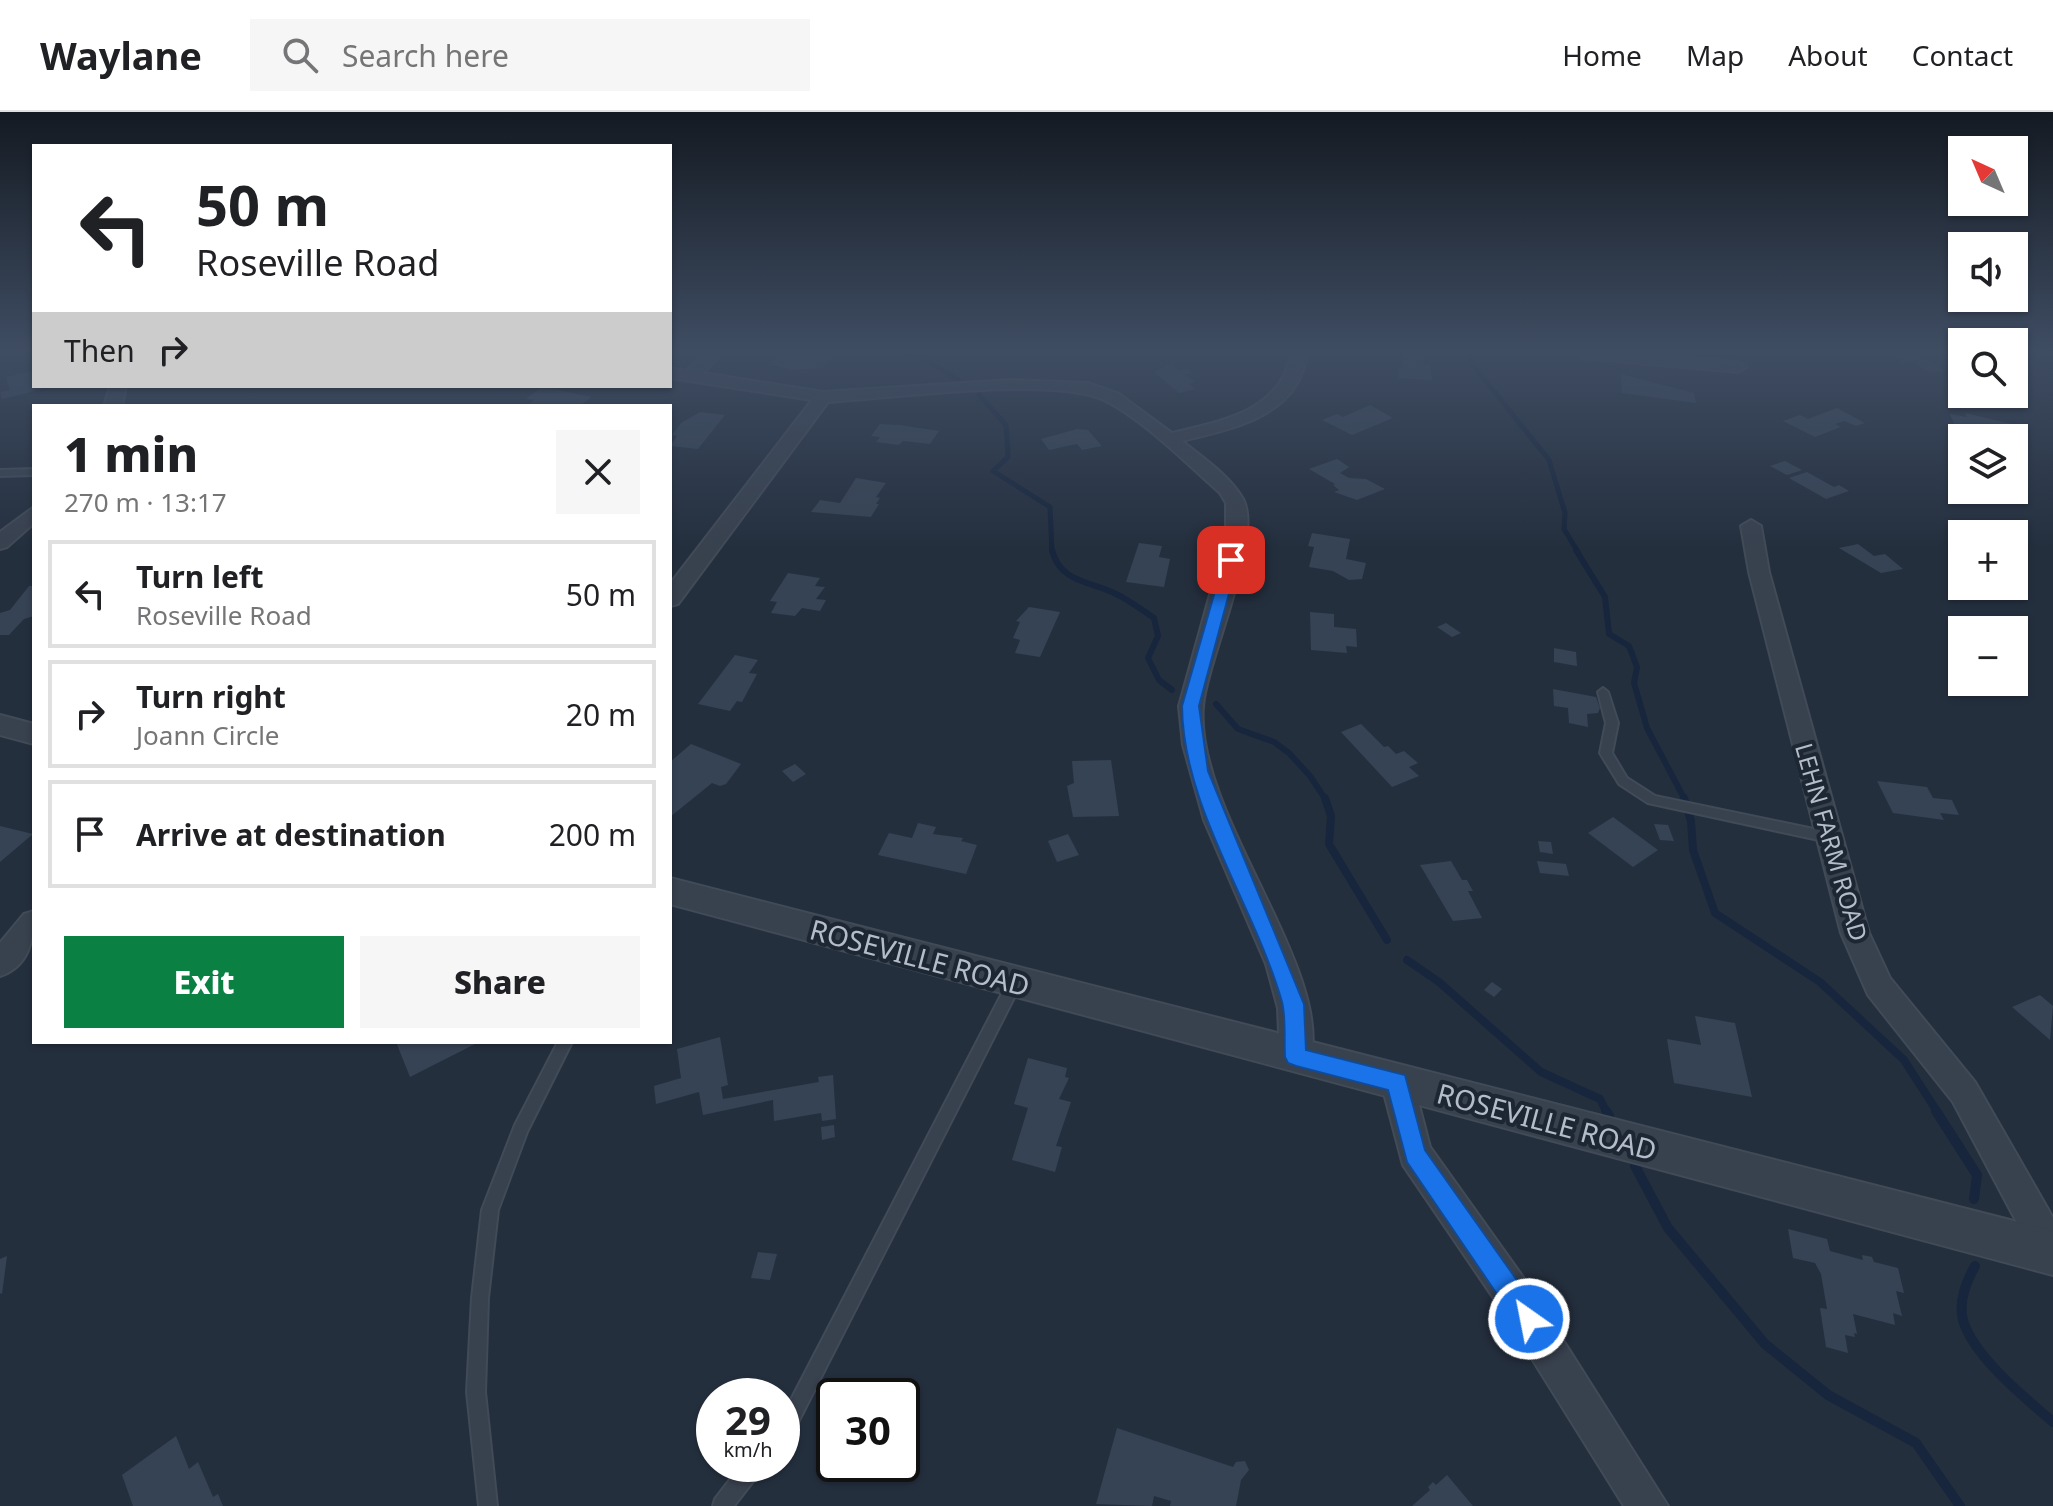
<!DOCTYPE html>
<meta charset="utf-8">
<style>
:root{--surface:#fff;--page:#f6f6f6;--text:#202124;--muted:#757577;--line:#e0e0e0;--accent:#0b8043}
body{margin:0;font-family:"Noto Sans",sans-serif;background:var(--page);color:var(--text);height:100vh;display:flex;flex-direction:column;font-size:30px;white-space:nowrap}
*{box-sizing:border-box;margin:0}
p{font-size:26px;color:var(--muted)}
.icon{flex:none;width:44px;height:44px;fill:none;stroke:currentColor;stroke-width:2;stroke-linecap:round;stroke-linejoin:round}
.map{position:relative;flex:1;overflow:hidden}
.side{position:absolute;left:32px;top:292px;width:640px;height:640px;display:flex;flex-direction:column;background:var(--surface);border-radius:0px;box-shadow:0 2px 6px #0004}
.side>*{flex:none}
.guide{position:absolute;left:32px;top:32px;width:640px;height:244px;border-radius:0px;box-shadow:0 2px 6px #0004;background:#fff;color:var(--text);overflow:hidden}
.needle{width:52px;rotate:316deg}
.buttons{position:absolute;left:1948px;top:24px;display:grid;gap:16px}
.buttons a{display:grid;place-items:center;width:80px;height:80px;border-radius:0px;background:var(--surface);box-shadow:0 2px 6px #0004;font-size:40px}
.speed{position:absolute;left:696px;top:1266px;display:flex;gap:16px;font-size:40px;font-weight:700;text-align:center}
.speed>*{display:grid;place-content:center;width:104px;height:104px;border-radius:50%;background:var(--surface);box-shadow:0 2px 6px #0004;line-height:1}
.speed small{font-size:20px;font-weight:400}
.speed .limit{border:4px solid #111;border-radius:12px;background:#fff;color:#111}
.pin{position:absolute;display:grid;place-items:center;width:68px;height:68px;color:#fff;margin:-34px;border-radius:16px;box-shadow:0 4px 12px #0006}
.me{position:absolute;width:88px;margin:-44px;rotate:327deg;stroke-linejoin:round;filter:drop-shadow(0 0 6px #0008)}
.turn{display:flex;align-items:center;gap:28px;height:168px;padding:0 32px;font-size:36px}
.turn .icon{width:104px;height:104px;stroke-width:2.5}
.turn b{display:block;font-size:56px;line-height:68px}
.then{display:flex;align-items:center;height:76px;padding:0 32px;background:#0003;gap:16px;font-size:30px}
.round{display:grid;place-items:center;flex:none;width:84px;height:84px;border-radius:0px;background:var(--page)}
.overview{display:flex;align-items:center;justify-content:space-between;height:136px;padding:0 32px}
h1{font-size:48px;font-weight:800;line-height:60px}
.button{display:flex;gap:16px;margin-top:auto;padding:16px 32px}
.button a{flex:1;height:92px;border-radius:0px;background:var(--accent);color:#fff;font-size:32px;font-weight:800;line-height:92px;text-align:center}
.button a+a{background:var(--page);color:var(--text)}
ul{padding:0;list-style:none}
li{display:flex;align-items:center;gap:24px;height:108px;margin:0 16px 12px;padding:0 16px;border:4px solid var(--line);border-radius:0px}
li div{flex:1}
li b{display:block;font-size:30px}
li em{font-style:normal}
header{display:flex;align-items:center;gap:48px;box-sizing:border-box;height:112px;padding:0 40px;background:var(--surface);border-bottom:2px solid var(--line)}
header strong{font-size:38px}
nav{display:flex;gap:44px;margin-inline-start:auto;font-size:28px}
.search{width:560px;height:72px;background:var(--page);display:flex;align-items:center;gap:20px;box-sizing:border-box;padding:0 28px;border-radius:0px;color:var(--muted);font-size:30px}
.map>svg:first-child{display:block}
</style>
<header>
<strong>Waylane</strong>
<div class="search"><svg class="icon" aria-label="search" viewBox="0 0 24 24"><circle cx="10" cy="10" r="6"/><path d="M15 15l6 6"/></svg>Search here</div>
<nav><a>Home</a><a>Map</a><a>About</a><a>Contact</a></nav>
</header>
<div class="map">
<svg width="2053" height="1394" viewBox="0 0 2053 1394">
<rect width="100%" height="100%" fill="#242f3e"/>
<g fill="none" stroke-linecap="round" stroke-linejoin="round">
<!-- stream-far3 -->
<path stroke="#17263c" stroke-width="5" d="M903 241 928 249 958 268
M1470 241 1469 248 1549 348 1565 401 1564 417 1578 440
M979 283 1006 313 1008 345 993 359 1050 395 1052 440"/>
<!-- stream-far2 -->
<path stroke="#17263c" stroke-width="6" d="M1052 438C1060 471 1091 469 1116 482 1129 488 1142 498 1154 506L1158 524 1148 546 1159 568 1172 578
M1576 438 1605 485 1609 522 1629 534 1637 555 1634 571 1647 616 1685 688
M1216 592 1238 617 1274 630 1289 641 1310 664 1326 688"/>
<!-- stream-far1 -->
<path stroke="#17263c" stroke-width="8" d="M1325 686 1331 704 1329 732 1387 828
M1684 686 1691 709 1693 738 1715 801 1820 870 1904 948 1938 1001
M1407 848 1439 870 1541 960 1600 987 1607 1001"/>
<!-- stream -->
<path stroke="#17263c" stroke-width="10" d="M1606 999 1609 1004
M1936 999 1977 1063 1974 1087
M1635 1054 1668 1116 1765 1232 1828 1283 1916 1331 1960 1394
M1975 1154C1966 1170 1958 1189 1963 1208 1973 1244 2025 1286 2053 1310"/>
</g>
<!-- building -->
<path fill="#364354" d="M779 241H823L835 243 822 256 793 258 770 253Z
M1889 241H1916L1945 259 1929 260 1914 250 1903 251Z
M1402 244 1423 245 1424 253H1430L1432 268 1399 266 1398 256 1403 257Z
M1171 252 1179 259 1187 256 1192 261 1185 262 1195 270 1189 272 1195 277 1179 281 1154 260Z
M34 259V274L43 277 2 287 0 280 10 278 6 265Z
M1621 262 1694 281 1696 291 1622 281Z
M540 276 554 277 591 285 580 294H526L534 288 526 287Z
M1370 293 1393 306 1352 323 1322 308 1337 302 1343 305Z
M1837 296 1865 311 1856 314 1844 309 1835 312 1841 315 1815 325 1783 309 1800 303 1808 307Z
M700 300 725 303 698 337 670 334 677 324 672 323 681 311Z
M1965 301 2020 314 2024 323 1955 314 1950 302 1967 305Z
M880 312 900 313 939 319 930 332 903 329 899 333 876 330 880 325 871 324Z
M1077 317 1088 318 1102 334 1082 338 1077 332 1049 338 1041 327Z
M1337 347 1349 355 1340 361 1349 366 1366 367 1385 377 1357 388 1334 380 1339 378 1333 373 1335 372 1309 357Z
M1785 349 1802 358 1787 363 1770 354Z
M1807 360 1834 375 1839 373 1849 379 1826 387 1789 366Z
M856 366 886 371 876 385 880 386 876 392H879L871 405 811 400 820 388 840 391Z
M1312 421 1350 427 1346 447 1366 451 1362 467 1349 468 1333 459 1309 455 1314 435 1308 434Z
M1139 431 1162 434 1159 445 1170 447 1164 475 1126 470Z
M1858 432 1874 444 1885 442 1903 457 1881 461 1839 436Z
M788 461 820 466 815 474 825 475 816 487 826 488 820 499 802 496 795 504 771 501 777 490 770 489Z
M29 474H34V504L24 507 9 523H0V501L10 498Z
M1029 495 1060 500 1040 545 1015 541 1020 528 1013 526 1020 510 1016 509Z
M1310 500 1334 502V515L1356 517 1357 535 1346 534 1347 541 1311 538Z
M1446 511 1461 521 1452 525 1437 515Z
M1554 536 1576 540 1577 554 1554 550Z
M735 543 758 548 749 561 757 562 742 590 737 589 730 599 698 592Z
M1553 577 1596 585 1600 596 1598 601 1587 602 1588 615 1569 611 1568 596 1554 594Z
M1361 612 1384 635 1388 634 1396 642 1404 639 1418 651 1409 655 1419 664 1392 675 1341 620Z
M691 632 741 652 726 672 720 674 712 671 670 705V650Z
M1111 648 1119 704 1073 705 1067 674 1074 671 1072 649Z
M795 652 806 662 793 670 782 659Z
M1877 669 1927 675 1933 686 1952 688 1959 703 1940 701 1944 708 1893 701Z
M1613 705 1658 738 1633 755 1588 721Z
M918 711 936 715 933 722 963 726 961 729 977 733 966 762 878 743 889 721 912 726Z
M1654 712 1668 713 1674 729 1660 728Z
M0 714 33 722 0 750Z
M1068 722 1079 743 1057 750 1048 729Z
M1538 729 1551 730 1553 742 1540 740Z
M1451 749 1462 768H1467L1473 779H1468L1482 806 1453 809 1420 753Z
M1537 749 1566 752 1569 764 1540 761Z
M1492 870 1502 877 1494 885 1484 878Z
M2040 883 2053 894 2050 928 2012 895Z
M1695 904 1735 911 1752 985 1674 971 1667 927 1701 933Z
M720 925 728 973 721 975 723 987 819 970 818 965 833 963 836 1007 822 1009 821 1001 774 1009 773 988 703 1003 699 980 656 992 654 974 681 966 677 937Z
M396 930H479L410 965Z
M1028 946 1067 956 1065 965 1069 966 1059 987 1071 990 1056 1034 1062 1035 1055 1060 1012 1048 1028 996 1014 992Z
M834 1013 835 1025 822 1028 821 1015Z
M1788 1117 1827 1127 1830 1139 1863 1148 1862 1143 1872 1145 1874 1150 1898 1156 1904 1181 1896 1179 1902 1204 1893 1201 1895 1213 1853 1202 1857 1222 1854 1221 1855 1225 1845 1223 1848 1241 1826 1235 1820 1196 1827 1197 1821 1162 1815 1151 1793 1146Z
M758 1140 777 1142 770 1168 751 1166Z
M7 1144 2 1182 0 1181V1147Z
M1117 1316 1233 1355 1236 1350 1245 1349 1249 1358 1241 1368 1236 1394H1170L1171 1389 1154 1384 1152 1394 1096 1392Z
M176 1324 189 1357 198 1350 213 1385 218 1382 223 1394H133L122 1363Z
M1447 1363 1473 1394H1412L1430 1378 1428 1375 1433 1370 1436 1373Z"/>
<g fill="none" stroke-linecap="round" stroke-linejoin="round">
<defs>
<path id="service" d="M34 357V363L0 364V358Z
M1603 576 1608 580 1618 611 1612 641 1627 666 1655 684 1828 720 1832 722 1834 725 1832 728 1828 730 1648 691 1619 672 1600 641 1606 611 1598 580Z
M1015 864 1020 866 1022 870 1020 874 788 1330 782 1333V1305L1010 866Z
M558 930H572L527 1020 498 1098 488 1186 485 1280 497 1394H479L467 1280 472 1186 482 1098 515 1013Z
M742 1352H763L761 1359 734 1394H713L715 1387Z"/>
<path id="minor" d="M704 241H722L703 261 823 280 1010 268 1088 271 1119 282 1172 321C1221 309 1282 299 1291 241H1307C1299 304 1235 316 1182 329 1203 346 1230 364 1243 387 1264 425 1207 548 1203 594 1198 651 1238 727 1262 777 1282 820 1329 908 1307 955L1296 959 1285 955 1280 945 1278 896 1266 852 1204 708 1183 633 1179 594 1226 425V391L1220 381C1186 351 1144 308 1104 288 1054 264 890 286 828 290L678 492 670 494V472L812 288 670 266V256L686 259Z
M1575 241H1639L1738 250 1746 255 1738 260 1583 246Z
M110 274H126L122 294H104Z
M34 395V411L7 435 0 437V420Z
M1751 408 1761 414 1769 460 1869 821 1890 866 1975 970 2053 1106V1159L2040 1154 1953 990 1868 883 1841 821 1749 460 1741 414Z
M34 799C34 826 30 854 0 864V831L24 802Z
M1397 956 1408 960 1413 970 1430 1035 1525 1168 1668 1394H1624L1499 1194 1403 1053 1381 970 1386 960Z"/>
<path id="tertiary" d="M0 603 34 612V632L0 623Z
M670 766 2053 1119V1163L670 792Z"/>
</defs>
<!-- service casing -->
<use href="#service" stroke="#414a57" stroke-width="4"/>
<!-- minor casing -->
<use href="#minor" stroke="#414a57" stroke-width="4"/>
<!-- tertiary casing -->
<use href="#tertiary" stroke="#414a57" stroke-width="4"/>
<!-- service -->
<use href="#service" fill="#38414e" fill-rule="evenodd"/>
<!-- minor -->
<use href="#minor" fill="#38414e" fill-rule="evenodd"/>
<!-- tertiary -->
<use href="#tertiary" fill="#38414e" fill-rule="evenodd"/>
</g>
<!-- sky -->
<linearGradient id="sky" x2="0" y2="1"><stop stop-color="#141a22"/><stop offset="0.55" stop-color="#3f4d63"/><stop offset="1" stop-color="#3f4d63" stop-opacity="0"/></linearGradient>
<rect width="2053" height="436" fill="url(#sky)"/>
<!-- route -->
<path fill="#1a73e8" stroke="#114b97" stroke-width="2" d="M1231 443 1238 448 1199 594 1208 659 1304 892 1306 938 1405 963 1425 1038 1538 1198 1542 1207 1538 1216 1529 1220 1520 1216 1407 1050 1388 978 1296 954 1288 951 1285 945C1284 927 1286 906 1282 890 1254 792 1183 696 1182 594L1224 448Z"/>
<g text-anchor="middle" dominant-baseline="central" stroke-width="8" stroke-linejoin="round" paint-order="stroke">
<!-- street labels -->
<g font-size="24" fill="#b4bcc9" stroke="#1d2633">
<text transform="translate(1832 730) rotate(74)">LEHN FARM ROAD</text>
</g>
<!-- near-street labels -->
<g font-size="28" fill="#b4bcc9" stroke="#1d2633">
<text transform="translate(920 845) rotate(15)">ROSEVILLE ROAD</text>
<text transform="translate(1547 1009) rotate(15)">ROSEVILLE ROAD</text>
</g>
</g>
</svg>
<div class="buttons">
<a><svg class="needle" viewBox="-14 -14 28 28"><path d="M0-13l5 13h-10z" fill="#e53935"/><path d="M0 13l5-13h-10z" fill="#757577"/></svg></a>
<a><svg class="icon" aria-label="sound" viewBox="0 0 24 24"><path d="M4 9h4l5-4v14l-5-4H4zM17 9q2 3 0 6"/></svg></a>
<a><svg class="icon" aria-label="search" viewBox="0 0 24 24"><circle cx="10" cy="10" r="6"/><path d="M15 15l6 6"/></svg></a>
<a><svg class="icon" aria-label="layers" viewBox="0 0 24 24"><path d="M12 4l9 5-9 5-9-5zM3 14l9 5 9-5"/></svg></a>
<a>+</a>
<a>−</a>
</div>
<div class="speed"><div>29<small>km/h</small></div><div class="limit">30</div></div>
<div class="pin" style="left:1231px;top:448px;background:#d93025"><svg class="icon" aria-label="arrive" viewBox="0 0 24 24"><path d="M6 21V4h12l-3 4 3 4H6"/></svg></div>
<svg class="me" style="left:1529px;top:1207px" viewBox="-20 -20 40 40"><circle r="17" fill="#1a73e8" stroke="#fff" stroke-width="3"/><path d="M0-11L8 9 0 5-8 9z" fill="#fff"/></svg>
<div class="guide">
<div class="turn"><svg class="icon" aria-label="left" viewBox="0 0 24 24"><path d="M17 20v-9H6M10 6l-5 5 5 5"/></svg><div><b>50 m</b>Roseville Road</div></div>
<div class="then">Then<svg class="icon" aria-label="right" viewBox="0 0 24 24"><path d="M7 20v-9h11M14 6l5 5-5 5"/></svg></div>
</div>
<section class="side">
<div class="overview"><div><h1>1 min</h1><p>270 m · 13:17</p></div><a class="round"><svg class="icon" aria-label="close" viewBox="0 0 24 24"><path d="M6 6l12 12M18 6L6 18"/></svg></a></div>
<ul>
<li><svg class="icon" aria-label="left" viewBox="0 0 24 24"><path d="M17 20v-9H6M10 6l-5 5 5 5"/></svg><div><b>Turn left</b><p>Roseville Road</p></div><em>50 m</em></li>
<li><svg class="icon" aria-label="right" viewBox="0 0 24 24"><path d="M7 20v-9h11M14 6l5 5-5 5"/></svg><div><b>Turn right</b><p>Joann Circle</p></div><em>20 m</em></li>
<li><svg class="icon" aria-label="arrive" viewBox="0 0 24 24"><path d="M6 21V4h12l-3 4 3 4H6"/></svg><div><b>Arrive at destination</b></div><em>200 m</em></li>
</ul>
<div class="button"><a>Exit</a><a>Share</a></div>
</section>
</div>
